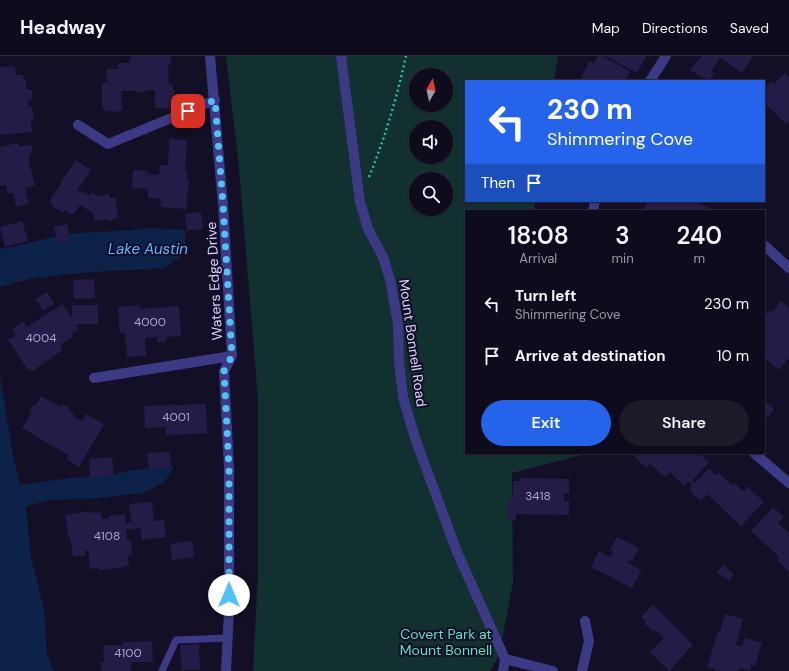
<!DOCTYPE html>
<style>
:root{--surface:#0e0b1c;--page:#1c1929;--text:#f1f3f6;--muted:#9b9ba3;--line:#2e2b3b;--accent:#2563eb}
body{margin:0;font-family:"DM Sans",sans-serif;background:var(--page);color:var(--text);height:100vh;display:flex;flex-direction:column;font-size:15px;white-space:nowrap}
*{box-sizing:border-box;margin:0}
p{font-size:13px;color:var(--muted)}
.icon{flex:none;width:22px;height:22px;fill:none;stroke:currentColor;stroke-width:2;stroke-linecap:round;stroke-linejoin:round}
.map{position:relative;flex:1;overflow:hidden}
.drawer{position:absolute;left:465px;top:154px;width:300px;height:244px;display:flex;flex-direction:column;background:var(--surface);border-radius:0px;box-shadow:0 1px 3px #0004,0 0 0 1px var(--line)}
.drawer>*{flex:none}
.top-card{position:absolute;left:465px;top:24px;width:300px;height:122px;border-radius:0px;box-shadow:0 1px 3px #0004,0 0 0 1px var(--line);background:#2563eb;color:#fff;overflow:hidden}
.needle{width:26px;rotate:9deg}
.controls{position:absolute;left:409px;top:12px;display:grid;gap:8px}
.controls a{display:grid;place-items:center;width:44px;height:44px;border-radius:50%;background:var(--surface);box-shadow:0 1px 3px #0004,0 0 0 1px var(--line);font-size:20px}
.pin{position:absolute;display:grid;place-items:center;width:34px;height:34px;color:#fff;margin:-17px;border-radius:8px;box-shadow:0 2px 6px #0006}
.me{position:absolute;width:44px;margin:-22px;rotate:0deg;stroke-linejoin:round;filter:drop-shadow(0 0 3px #0008)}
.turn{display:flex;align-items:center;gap:14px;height:84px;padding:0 16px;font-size:18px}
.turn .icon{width:52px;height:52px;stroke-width:2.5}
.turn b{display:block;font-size:28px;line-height:34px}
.then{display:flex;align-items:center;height:38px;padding:0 16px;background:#0003;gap:8px;font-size:15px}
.eta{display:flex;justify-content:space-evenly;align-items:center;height:68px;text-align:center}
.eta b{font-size:24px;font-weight:600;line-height:28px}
.primary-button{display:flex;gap:8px;margin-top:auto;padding:8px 16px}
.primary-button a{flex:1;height:46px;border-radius:24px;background:var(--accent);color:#fff;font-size:16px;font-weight:600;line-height:46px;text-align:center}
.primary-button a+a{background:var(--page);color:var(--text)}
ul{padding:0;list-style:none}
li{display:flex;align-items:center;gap:12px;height:52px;padding:0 16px}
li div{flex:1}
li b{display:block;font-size:15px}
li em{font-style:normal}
header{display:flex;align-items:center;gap:24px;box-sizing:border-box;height:56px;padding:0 20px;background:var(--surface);border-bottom:1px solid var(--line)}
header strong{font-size:19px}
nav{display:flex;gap:22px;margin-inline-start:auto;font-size:14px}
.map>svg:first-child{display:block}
</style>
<header>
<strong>Headway</strong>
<nav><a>Map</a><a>Directions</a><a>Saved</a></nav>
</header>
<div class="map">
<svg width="789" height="615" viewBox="0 0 789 615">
<rect width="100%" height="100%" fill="#130f26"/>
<!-- green -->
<path fill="#12302f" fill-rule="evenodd" d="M226 0H558L554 25H466V145H535L534 155H466V397H589L512 417 513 526 499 600 490 615H253L258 517V344L239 111ZM416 19H446V49H416ZM416 71H446V101H416ZM416 123H446V153H416Z"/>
<!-- water -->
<path fill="#0c2248" d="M147 172 185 174V197L164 212 78 217 33 222 0 231V193C27 189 52 179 79 177 102 175 124 176 147 172Z
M0 319 13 399 20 429 69 422 116 418 140 413 174 410 165 426 143 437 91 443 47 444 26 451 31 501 44 553 47 599 54 615H0Z"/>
<!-- building -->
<path fill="#241b47" d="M132 0H170L171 8H168L169 29H173V34H174V51H171V53L155 52V34H147L141 37 136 35H121L122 54H118L119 56 104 55 103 50H102V27L107 26 106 13H119L118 7H130L129 3Z
M598 0H602L630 15 625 25H579L590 5 594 7Z
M605 0H646L637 17Z
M702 0H753L742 17 720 2 711 15 714 17 709 25 690 14Z
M15 10 16 19H23L24 24H26V33H29L32 35 33 39 31 44 28 45 29 51H32L34 64H31L32 76 0 79V11Z
M785 17 789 22V65L786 68 764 47V33L771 25 774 28Z
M169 83 187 84 185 114H187V125H189L186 153 160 151 161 143 148 142V133L132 132 133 114 148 115 147 118 159 119 160 109H168Z
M18 87 19 91 31 88 33 96 30 97V100H28L35 130 25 132 29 148 16 151 13 137 8 138 6 129 0 130V91Z
M76 104 91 114 77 134 82 137 83 135 90 140 92 136 98 140 109 138 110 142H115L119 162 109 165 107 163 95 165 94 158 80 149 73 159 65 154 63 157 51 149 52 146 50 144 62 127 60 126Z
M648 145H694L713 154V155H643Z
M201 156 203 173 187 175 185 158Z
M22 165 28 185 5 191 0 171Z
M67 168 70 185 57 187 54 171Z
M94 223 95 242 74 243 73 224Z
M47 236 54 248 43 255 35 243Z
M781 245 789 252V302L779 314 764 301V261L770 254 772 256Z
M62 248 72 262V249H98V268H76L79 273 71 278 73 280 60 289 63 294 32 315 30 312 28 314 8 284 16 279 12 274 24 265 27 271Z
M140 249V253L179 250 181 280 166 281V285L157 286V281L145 282 146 300 127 301 125 277H120L118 251Z
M41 340 60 351 62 348 69 352 68 354 74 358 73 360 82 365 86 358 104 368 79 411 66 403 68 399 22 372 32 356 29 355 33 349 35 350Z
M764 344 774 353 764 365Z
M206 348 207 377 166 379V371L145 372 144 350Z
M169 396 171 411 149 413 147 397Z
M636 397H702L701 399 709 406 692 425 695 427 709 413 716 419 719 417 732 429 734 427 743 435 748 431 764 446 741 470 707 438 701 445 690 435 691 433 690 432 692 429 688 425 684 430 670 416 665 421 650 408 646 412 634 400Z
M112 401 114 420 90 422 89 403Z
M520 422 569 423V437H564V445H569V459L516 458V464H508V443H513V425H520Z
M152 446 154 465 164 464 166 481 142 484 140 472 126 474 127 484H131L132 499 128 500 129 509 125 510 126 511 99 514 98 512 90 513 88 494 85 495V500L73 501 70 481H68L65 459 91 455V457L101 456 102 463H109V460L125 458 126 467 131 466 129 448Z
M773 451 784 461 778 467 789 477V516L777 504 779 501 751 475Z
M617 481 639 492 632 506 629 504 628 507 641 514 632 532 591 511 599 495 610 501 613 496 610 494Z
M192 485 194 501 172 504 170 488Z
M723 509 734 518 729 525 717 516Z
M653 549 693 589 669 615 650 596 664 582 656 574 654 576 644 567 646 565 641 561Z
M725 558 743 563 736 589 742 590 745 582 762 587 755 610 751 609 750 615 740 612 739 615H719L707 611 718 575 720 576Z
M152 585 153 606H131V615H102L101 606H104L103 589H122V586Z
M199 588 200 614H181L180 589Z"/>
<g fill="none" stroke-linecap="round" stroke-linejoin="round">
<!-- path -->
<path stroke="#2fb8b0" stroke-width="2.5" stroke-dasharray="2 3" stroke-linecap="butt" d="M369 121C385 82 397 41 406 0"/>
<!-- service -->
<path stroke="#3d3a85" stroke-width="7" d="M162 615 176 584 228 582"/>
<!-- minor -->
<path stroke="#3d3a85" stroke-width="10" d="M210 0 223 149 232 300 224 315 229 412V555L226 615
M650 25 666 0
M78 69 108 88 215 44
M593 155 595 145
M764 189 789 212
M94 322 232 300
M754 397 789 427
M505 603 553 615
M582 615 589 585 585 565"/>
<!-- tertiary -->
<path stroke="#3d3a85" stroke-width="10" d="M341 0 360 146 368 173 383 201 390 223 398 268 399 305 403 341 415 382 457 496 505 603 503 615"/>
</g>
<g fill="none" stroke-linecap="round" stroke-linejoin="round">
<!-- route -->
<path stroke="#4fc3f7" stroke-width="7" stroke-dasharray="0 12.6" d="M188 55 215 44 223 149 232 300 224 315 229 412V539"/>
</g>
<g text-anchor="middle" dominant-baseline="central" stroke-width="4" stroke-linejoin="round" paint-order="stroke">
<!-- number labels -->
<g font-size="12" fill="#aca6d1">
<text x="150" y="266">4000</text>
<text x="41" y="282">4004</text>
<text x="176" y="361">4001</text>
<text x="538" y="440">3418</text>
<text x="107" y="480">4108</text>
<text x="128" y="597">4100</text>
</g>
<!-- street labels -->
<g font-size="14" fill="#d9d4ff" stroke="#130f26">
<text transform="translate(214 225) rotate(-93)">Waters Edge Drive</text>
<text transform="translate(413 287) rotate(82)">Mount Bonnell Road</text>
</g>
<!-- park labels -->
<g font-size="14" fill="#5fe0c0" stroke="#130f26">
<text x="446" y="578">Covert Park at<tspan x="446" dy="16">Mount Bonnell</tspan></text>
</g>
<!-- water labels -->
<g font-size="15" font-style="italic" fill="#62b6ff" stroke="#130f26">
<text x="148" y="193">Lake Austin</text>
</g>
</g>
</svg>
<div class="controls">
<a><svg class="needle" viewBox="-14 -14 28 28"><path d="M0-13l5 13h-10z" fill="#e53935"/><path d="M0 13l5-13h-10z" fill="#9b9ba3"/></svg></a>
<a><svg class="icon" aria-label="sound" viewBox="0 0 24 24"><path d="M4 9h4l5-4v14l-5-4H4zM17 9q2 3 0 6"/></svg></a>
<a><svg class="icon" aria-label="search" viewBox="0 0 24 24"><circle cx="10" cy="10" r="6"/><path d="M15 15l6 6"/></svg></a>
</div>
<div class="pin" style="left:188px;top:55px;background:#d93025"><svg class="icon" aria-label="arrive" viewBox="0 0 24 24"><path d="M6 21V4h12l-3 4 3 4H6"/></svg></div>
<svg class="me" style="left:229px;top:539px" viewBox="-20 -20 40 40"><circle r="19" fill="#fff"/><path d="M0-13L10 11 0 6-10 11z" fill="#4fc3f7"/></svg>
<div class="top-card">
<div class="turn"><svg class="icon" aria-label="left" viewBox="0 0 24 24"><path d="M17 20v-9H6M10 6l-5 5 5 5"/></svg><div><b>230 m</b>Shimmering Cove</div></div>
<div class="then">Then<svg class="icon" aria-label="arrive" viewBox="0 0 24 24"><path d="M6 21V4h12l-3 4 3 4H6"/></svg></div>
</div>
<section class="drawer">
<div class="eta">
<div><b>18:08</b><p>Arrival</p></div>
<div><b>3</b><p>min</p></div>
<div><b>240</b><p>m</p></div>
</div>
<ul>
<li><svg class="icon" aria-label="left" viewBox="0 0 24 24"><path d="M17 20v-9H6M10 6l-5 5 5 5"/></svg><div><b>Turn left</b><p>Shimmering Cove</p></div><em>230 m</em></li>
<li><svg class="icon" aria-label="arrive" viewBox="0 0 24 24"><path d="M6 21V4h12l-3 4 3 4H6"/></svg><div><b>Arrive at destination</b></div><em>10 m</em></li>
</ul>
<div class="primary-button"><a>Exit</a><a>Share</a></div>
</section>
</div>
